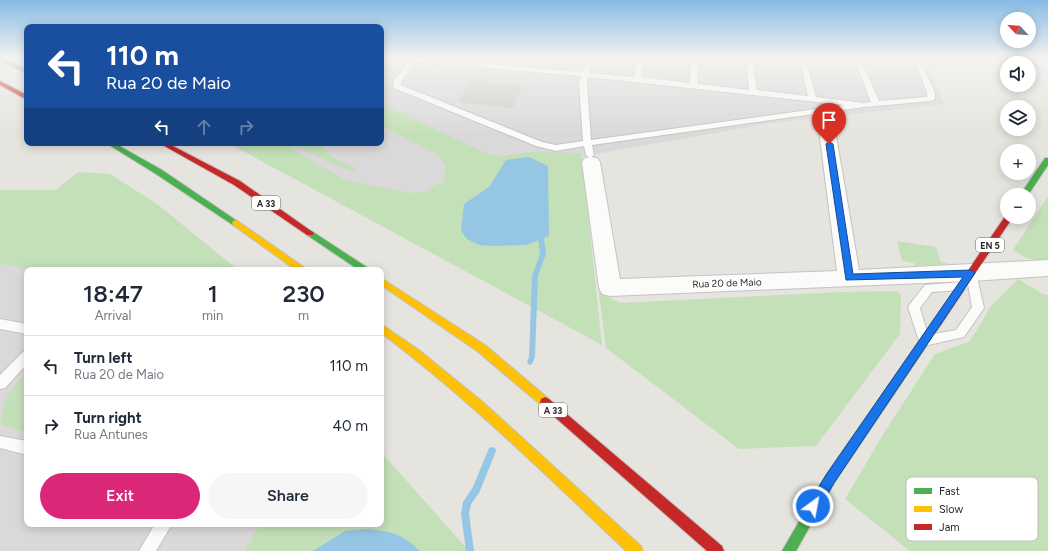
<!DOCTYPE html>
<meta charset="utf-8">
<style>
:root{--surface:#fff;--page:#f6f6f7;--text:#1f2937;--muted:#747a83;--line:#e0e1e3;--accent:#db2777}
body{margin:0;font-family:Figtree,sans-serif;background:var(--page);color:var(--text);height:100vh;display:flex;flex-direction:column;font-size:15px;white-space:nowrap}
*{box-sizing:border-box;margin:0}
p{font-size:13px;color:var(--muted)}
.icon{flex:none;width:22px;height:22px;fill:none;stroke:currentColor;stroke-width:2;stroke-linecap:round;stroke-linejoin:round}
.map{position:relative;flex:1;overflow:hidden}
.panel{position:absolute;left:24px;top:267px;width:360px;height:260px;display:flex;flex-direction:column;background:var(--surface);border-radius:8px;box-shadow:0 2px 10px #0003}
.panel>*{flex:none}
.hud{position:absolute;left:24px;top:24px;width:360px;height:122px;border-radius:8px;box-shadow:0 2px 10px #0003;background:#1a4fa0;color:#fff;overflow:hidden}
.needle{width:26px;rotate:296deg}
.fabs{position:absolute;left:1000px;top:12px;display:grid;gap:8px}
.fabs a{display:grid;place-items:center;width:36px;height:36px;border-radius:50%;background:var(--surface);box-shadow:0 2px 10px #0003;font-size:20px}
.pin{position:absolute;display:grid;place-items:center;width:34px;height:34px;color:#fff;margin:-41px -17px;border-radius:50% 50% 50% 0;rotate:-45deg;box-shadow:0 0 4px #0007}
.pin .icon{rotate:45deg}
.me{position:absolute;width:44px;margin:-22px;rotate:32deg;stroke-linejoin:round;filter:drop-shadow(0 0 3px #0008)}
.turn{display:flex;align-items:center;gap:14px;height:84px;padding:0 16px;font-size:18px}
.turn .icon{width:52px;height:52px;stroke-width:2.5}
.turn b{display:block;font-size:28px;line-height:34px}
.lanes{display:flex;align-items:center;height:38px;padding:0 16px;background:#0003;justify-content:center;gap:20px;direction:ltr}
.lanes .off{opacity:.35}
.eta{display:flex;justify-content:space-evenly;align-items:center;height:68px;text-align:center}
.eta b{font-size:24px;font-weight:600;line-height:28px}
.action{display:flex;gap:8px;margin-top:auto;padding:8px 16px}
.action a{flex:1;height:46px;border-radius:24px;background:var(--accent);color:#fff;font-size:16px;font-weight:600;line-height:46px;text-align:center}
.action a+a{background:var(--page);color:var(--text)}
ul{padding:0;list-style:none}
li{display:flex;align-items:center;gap:12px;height:60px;padding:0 16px;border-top:1px solid var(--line)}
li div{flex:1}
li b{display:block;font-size:15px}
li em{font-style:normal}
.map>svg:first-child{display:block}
</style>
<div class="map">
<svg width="1048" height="551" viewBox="0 0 1048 551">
<rect width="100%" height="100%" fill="#e6e4de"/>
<!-- industrial -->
<path fill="#dbd8d9" d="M381 58H924L945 104 765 124 579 157 594 284 236 143H381Z
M78 172 157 204 238 270H27V524H381V452L469 551H0V191L56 190Z"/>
<!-- green -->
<path fill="#c4e0b8" d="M381 103 483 152 499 157 530 152 578 153 582 157 602 345 228 143H318C326 148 328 155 334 158 343 164 353 164 358 173L350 171 296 147 290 148 345 180 411 193 424 192 437 184 444 185 445 166 437 154 381 126Z
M78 172 110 174 157 204 238 270H35L0 264V190H56Z
M1048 196V261C1034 261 1024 258 1013 250Z
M897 241 936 247 941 262 949 264 915 266 914 263 902 261Z
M1018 279 1043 294 1048 295V551H910L845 499 884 433 935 354 970 341 991 306Z
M598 286 605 295 620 303 840 292 897 291 901 295 900 334 816 446 739 449 606 348Z
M27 372V433L2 425C0 402 12 386 27 372Z
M381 452 469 551H245L260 524H381Z"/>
<!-- water -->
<path fill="#95c6e4" d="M529 157 548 166 549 236 527 245 492 246 479 245 467 239 461 231 464 204 489 187 506 160Z
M367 529C394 532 400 533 420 551H313L345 531Z"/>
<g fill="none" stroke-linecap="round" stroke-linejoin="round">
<!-- stream -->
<path fill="#95c6e4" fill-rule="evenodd" d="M541 237 544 239 546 254 538 276 535 357 532 364 530 365 528 364 527 362 529 357 532 276 540 254 538 239Z
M492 447 495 448 496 451 479 493 471 504 469 514 474 551H466L461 514 463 502 473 487 489 448Z"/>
</g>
<!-- building -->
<path fill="#cfcdc9" stroke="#d1cfca" d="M471 81 522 86 512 108 459 102Z"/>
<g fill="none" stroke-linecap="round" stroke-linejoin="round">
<defs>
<path id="lane" d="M387 58H418L582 72 587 58H593L589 73 634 77 638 58H644L641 77 690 83 691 58H697L698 84 749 90 746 58H752L757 90 808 96 799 58H805L816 97 864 103 871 102 854 58H860L879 101 927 97V92L913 58H919L935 92V99L931 101 864 107 592 145 594 155 590 158 586 155 584 146 556 151 536 146 394 88 393 82 409 62 390 60ZM415 62 581 76 579 83 583 141 556 145 542 142 401 85V82ZM588 77 845 105 591 140 587 83Z
M971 269 975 270 976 273 984 308 964 337 924 346 920 344 908 307 910 304 925 285 962 282 966 283 968 286 966 289 962 290 932 292 920 308 928 335 956 330 972 307 966 273 967 270Z
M0 319 27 324V334L0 329Z
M27 351V364L5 388 0 389V375L23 352Z
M0 436 27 441V455L0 448Z
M155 524H172L156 551H139Z"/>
<path id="street" d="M827 125 833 127 835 130 859 270 1048 260V276L971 281 610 296 602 294 599 288 582 162 585 158 591 157 597 158 600 162 620 279 837 271 819 130 821 127Z"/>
<path id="fast" d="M0 58H5L27 70V74L0 60Z
M106 143H114L162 170 240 223 236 226 233 225 156 174Z
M1045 158H1048V165L1028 195H1020Z
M310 230 368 268 369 270H359L307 235 306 233 307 231Z
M937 319 940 320 942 323 940 326 834 483 796 551H782L826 475 934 320Z"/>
<path id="slow" d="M236 220 305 268 306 270H296L233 225 232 223 233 221Z
M381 278 485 345 549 399 550 402 549 405 545 407 541 405 477 351 381 285Z
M381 324 419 350 484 403 641 546 643 551H626C547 476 469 399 381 333Z"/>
<path id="jam" d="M0 81 27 95V100L0 85Z
M159 143H167L240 181 314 233 313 235H307L234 185Z
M1006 215 1007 217H1013L940 326H934L932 323 934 320Z
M545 397 549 399 722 546 724 551H707L541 405 540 402 541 399Z"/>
</defs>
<!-- lane casing -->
<use href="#lane" stroke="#c4c3c3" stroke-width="2"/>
<!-- street casing -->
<use href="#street" stroke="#c4c3c3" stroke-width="2"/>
<!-- fast casing -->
<use href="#fast" stroke="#c3c2c0" stroke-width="2"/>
<!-- slow casing -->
<use href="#slow" stroke="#c3c2c0" stroke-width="2"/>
<!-- jam casing -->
<use href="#jam" stroke="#c3c2c0" stroke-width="2"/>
<!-- lane -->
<use href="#lane" fill="#fbfbfa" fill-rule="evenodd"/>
<!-- street -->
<use href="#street" fill="#fbfbfa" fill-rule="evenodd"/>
<!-- fast -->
<use href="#fast" fill="#4caf50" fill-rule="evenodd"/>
<!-- slow -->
<use href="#slow" fill="#ffc107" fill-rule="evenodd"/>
<!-- jam -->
<use href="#jam" fill="#c62828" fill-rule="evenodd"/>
</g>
<!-- sky -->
<linearGradient id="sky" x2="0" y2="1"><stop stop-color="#87bbe6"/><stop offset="0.43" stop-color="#f4f3f0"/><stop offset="1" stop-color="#f4f3f0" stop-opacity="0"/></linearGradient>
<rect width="1048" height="135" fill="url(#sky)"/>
<!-- route -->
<path fill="#1a73e8" stroke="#114b97" d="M829 142 833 144 853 274 971 270 975 273 834 483 818 511 813 513 809 511 807 506 826 475 963 277 846 280 826 144Z"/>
<g text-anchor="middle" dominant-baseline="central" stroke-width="3.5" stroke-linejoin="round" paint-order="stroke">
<!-- shield labels -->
<g fill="#fff" stroke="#686868" stroke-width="1">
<rect x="252" y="196" width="28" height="14" rx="3"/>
<rect x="976" y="238" width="28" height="14" rx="3"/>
<rect x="539" y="403" width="28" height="14" rx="3"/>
</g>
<g font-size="9" font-weight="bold" fill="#282828">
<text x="266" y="203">A 33</text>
<text x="990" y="245">EN 5</text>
<text x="553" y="410">A 33</text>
</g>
<!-- street labels -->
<g font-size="10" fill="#282828" stroke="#fff">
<text transform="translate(727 283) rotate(-2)">Rua 20 de Maio</text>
</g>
</g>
<!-- legend -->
<rect x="906" y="477" width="132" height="64" rx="6" fill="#fff" stroke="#bebebe" stroke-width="1"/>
<rect x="914" y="488" width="18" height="6" fill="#4caf50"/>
<rect x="914" y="506" width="18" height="6" fill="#ffc107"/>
<rect x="914" y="524" width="18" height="6" fill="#c62828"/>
<g font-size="11" fill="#282828">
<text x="939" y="495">Fast</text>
<text x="939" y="513">Slow</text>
<text x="939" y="531">Jam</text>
</g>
</svg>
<div class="fabs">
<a><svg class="needle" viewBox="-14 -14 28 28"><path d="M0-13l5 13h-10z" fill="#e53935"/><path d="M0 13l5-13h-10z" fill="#747a83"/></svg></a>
<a><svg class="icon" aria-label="sound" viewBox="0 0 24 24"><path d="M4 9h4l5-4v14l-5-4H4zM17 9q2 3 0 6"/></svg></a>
<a><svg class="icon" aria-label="layers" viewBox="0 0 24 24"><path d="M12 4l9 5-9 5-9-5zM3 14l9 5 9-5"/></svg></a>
<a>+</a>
<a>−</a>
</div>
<div class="pin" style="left:829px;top:144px;background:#d93025"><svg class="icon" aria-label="arrive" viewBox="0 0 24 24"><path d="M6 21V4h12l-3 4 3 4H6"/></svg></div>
<svg class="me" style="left:813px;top:506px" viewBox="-20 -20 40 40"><circle r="17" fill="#1a73e8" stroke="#fff" stroke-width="3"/><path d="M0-11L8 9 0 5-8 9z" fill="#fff"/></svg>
<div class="hud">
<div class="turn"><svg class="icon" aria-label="left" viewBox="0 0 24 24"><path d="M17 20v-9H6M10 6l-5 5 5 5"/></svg><div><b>110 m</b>Rua 20 de Maio</div></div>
<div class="lanes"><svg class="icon" aria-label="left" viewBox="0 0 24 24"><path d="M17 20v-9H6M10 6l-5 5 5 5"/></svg><svg class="icon off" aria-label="ahead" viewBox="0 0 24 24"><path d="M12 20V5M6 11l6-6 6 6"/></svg><svg class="icon off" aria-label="right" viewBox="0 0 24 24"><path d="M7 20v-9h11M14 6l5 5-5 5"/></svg></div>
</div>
<section class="panel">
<div class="eta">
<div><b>18:47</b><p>Arrival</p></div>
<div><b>1</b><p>min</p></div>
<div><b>230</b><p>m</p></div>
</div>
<ul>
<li><svg class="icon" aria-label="left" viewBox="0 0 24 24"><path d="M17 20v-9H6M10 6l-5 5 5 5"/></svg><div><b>Turn left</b><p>Rua 20 de Maio</p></div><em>110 m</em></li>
<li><svg class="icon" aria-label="right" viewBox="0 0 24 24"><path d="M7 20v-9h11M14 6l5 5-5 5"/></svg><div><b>Turn right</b><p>Rua Antunes</p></div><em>40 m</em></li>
</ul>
<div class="action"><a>Exit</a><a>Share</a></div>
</section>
</div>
